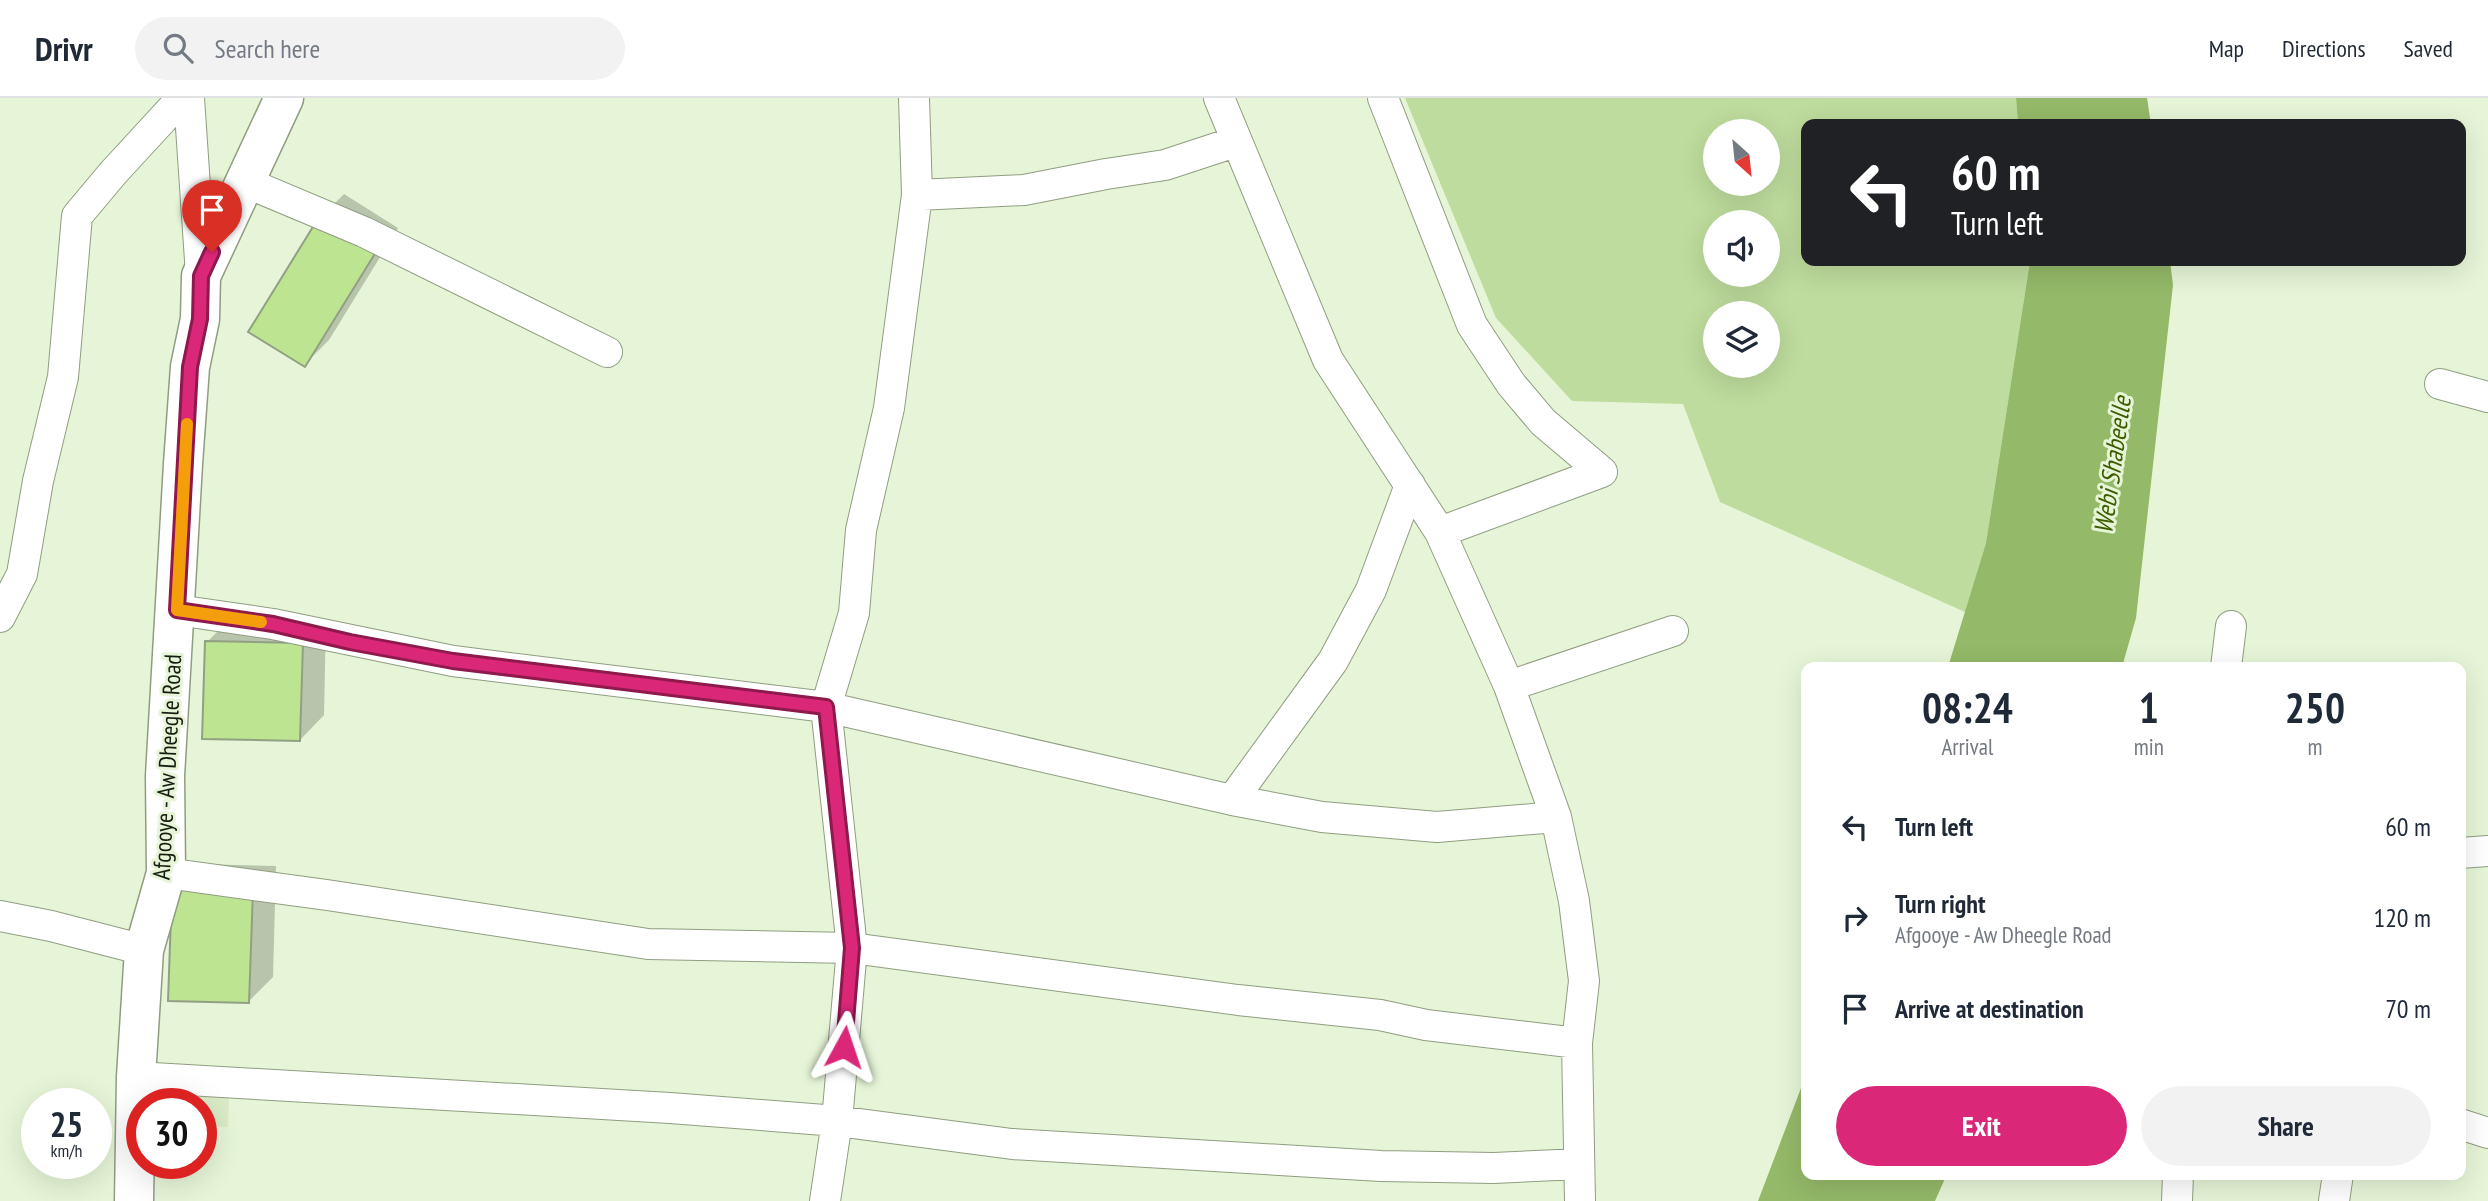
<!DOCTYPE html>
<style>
:root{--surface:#fff;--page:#f2f2f3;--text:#1f2937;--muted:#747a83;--line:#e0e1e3;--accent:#db2777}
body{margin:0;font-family:"PT Sans Narrow",sans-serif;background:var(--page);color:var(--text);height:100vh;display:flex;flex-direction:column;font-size:26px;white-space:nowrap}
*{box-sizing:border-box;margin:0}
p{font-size:23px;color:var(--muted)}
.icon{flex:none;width:38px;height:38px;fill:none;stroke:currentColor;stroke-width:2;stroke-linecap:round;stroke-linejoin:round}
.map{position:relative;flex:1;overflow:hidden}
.panel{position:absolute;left:1801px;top:564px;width:665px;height:518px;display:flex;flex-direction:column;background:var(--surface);border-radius:14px;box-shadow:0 7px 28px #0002}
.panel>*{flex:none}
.hud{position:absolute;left:1801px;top:21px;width:665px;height:147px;border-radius:14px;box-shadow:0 7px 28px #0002;background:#202124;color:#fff;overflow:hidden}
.needle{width:46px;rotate:153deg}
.fabs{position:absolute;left:1703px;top:21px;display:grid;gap:14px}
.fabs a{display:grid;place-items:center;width:77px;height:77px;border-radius:50%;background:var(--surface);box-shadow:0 7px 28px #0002;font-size:35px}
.speed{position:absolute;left:21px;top:990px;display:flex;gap:14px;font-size:35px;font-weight:700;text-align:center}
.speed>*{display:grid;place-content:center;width:91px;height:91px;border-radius:50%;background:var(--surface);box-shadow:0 7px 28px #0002;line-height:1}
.speed small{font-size:18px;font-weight:400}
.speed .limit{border:10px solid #d22;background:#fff;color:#111}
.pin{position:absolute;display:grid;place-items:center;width:60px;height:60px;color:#fff;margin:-72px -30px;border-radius:50% 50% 50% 0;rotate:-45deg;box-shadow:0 0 7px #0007}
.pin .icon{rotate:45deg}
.me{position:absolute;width:77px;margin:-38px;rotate:5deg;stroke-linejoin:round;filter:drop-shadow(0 0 5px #0008)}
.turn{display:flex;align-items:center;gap:24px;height:147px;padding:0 35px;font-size:32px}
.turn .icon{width:91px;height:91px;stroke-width:2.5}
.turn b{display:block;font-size:49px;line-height:60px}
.eta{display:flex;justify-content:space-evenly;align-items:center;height:119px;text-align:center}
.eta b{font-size:42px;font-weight:600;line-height:49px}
.action{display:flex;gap:14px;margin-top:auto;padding:14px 35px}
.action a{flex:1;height:80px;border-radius:42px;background:var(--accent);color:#fff;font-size:28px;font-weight:600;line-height:80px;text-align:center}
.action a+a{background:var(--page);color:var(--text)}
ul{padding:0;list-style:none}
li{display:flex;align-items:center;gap:21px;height:91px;padding:0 35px}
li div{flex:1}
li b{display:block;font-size:26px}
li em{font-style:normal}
header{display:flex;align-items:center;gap:42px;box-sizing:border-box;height:98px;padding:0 35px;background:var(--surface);border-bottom:2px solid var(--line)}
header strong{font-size:33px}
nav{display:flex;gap:38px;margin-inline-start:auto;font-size:24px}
.search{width:490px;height:63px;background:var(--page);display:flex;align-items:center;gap:18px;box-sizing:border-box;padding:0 24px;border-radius:38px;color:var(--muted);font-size:26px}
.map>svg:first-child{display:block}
</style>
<header>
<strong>Drivr</strong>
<div class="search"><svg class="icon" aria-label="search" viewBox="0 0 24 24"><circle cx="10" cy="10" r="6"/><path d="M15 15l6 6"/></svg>Search here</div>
<nav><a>Map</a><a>Directions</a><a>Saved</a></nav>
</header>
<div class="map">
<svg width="2488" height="1103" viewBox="0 0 2488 1103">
<rect width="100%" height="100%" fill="#e6f5d7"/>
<!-- built -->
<path fill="#d9ebc6" d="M153 994 229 996 228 1029 201 1028V1006H152Z"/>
<!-- green -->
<path fill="#bedc9d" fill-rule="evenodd" d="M1405 0H2016L2018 26H1806V163H2030L1986 445 1965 514 1720 404 1683 306 1572 303 1496 220ZM1715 33H1768V86H1715ZM1715 124H1768V177H1715ZM1715 215H1768V268H1715Z"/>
<!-- water -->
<path fill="#94b968" d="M2016 0H2147L2151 26H2018Z
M2030 163H2170L2173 187 2136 520 2122 569H1948L1986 445Z
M1806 977V1076H1947L1935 1103H1758Z"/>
<!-- shadow -->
<path fill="#0003" d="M344 96 398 130 329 242 305 266 320 120Z
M231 520 326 521 324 617 300 642 207 544Z
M198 766 276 768 273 879 249 903Z"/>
<!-- building -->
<path fill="#bde491" stroke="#919f83" stroke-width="2" d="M319 119 376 154 305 269 248 234Z
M205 543 303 545 300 643 202 641Z
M172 790 253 792 249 905 168 903Z"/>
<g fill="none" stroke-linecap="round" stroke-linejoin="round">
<defs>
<path id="street" d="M189 0 201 177
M1219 0 1328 262 1440 434 1509 588 1556 719 1574 803 1584 883 1577 945 1580 1103
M1383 0 1472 227 1511 286 1543 324 1602 374 1440 434
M245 84 364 134 607 254
M917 97 1024 92 1106 76 1165 67 1235 44
M2440 286 2488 299
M177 512 273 526 453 563 826 609 1232 702 1322 719 1437 729 1556 719
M0 519 22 476 38 383 63 279 77 118 113 75 182 0
M2226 569 2231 528
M1509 588 1673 533
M1232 702 1333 563 1371 492 1410 387
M2460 755 2488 753
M166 775 327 797 648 846 852 850 1238 902 1380 917 1426 927 1577 945
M0 818 51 828 144 852
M136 979 670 1010 837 1023 1012 1046 1381 1068 1494 1070 1579 1066
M2460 1026 2488 1035
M825 1103 837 1023 852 850 826 609 854 515 861 432 889 310 917 97 914 0
M2177 1103 2178 1076
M2334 1103 2338 1076"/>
<path id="secondary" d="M134 1103 136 979 144 852 166 775 165 678 183 366 190 269 200 221 201 178 284 0"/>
</defs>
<!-- street casing -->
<use href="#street" stroke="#909d81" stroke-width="32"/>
<!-- secondary casing -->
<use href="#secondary" stroke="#909d81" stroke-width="41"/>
<!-- street -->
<use href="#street" stroke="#fff" stroke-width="30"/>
<!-- secondary -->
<use href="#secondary" stroke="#fff" stroke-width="38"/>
</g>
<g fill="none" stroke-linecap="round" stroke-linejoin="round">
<defs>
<path id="route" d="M212 154 201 178 200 221 190 269 177 512 273 526 350 544 453 563 826 609 852 850 844 949"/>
</defs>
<!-- route casing -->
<use href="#route" stroke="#8e194d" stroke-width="18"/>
<!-- route -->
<use href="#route" stroke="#db2777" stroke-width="12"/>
<!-- slow -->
<path stroke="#f59e0b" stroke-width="12" d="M187 326 177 512 261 524"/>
</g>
<g text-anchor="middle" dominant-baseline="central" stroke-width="6" stroke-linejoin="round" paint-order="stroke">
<!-- street labels -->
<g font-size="24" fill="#171d12" stroke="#e6f5d7">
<text transform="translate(167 669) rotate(-87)">Afgooye - Aw Dheegle Road</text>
</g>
<!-- water labels -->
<g font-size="26" font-style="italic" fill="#3d5d00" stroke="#e6f5d7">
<text transform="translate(2112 367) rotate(-82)">Webi Shabeelle</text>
</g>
</g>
</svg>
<div class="fabs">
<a><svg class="needle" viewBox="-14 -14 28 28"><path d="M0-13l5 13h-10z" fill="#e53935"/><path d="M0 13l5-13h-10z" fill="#747a83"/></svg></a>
<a><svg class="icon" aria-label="sound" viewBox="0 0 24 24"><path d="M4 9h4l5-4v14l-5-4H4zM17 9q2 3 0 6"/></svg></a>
<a><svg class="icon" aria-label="layers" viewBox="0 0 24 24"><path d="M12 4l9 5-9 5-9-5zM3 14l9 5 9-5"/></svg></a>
</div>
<div class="speed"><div>25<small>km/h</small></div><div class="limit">30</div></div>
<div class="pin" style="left:212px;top:154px;background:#d93025"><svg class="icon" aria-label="arrive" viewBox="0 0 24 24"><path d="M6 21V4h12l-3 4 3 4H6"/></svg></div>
<svg class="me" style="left:844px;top:949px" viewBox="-20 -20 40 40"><path d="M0-17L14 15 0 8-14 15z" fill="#db2777" stroke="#fff" stroke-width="4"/></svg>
<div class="hud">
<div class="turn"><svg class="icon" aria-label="left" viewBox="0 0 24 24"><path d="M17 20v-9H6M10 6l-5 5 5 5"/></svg><div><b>60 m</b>Turn left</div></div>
</div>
<section class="panel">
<div class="eta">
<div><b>08:24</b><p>Arrival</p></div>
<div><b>1</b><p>min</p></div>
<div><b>250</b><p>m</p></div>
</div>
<ul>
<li><svg class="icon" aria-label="left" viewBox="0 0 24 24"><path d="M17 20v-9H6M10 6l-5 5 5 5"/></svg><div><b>Turn left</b></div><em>60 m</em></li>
<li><svg class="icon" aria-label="right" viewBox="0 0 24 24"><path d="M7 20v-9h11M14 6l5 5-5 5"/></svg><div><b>Turn right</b><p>Afgooye - Aw Dheegle Road</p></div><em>120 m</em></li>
<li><svg class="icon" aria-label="arrive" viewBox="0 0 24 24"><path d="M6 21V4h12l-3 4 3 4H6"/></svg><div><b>Arrive at destination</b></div><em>70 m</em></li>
</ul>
<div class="action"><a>Exit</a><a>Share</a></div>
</section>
</div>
